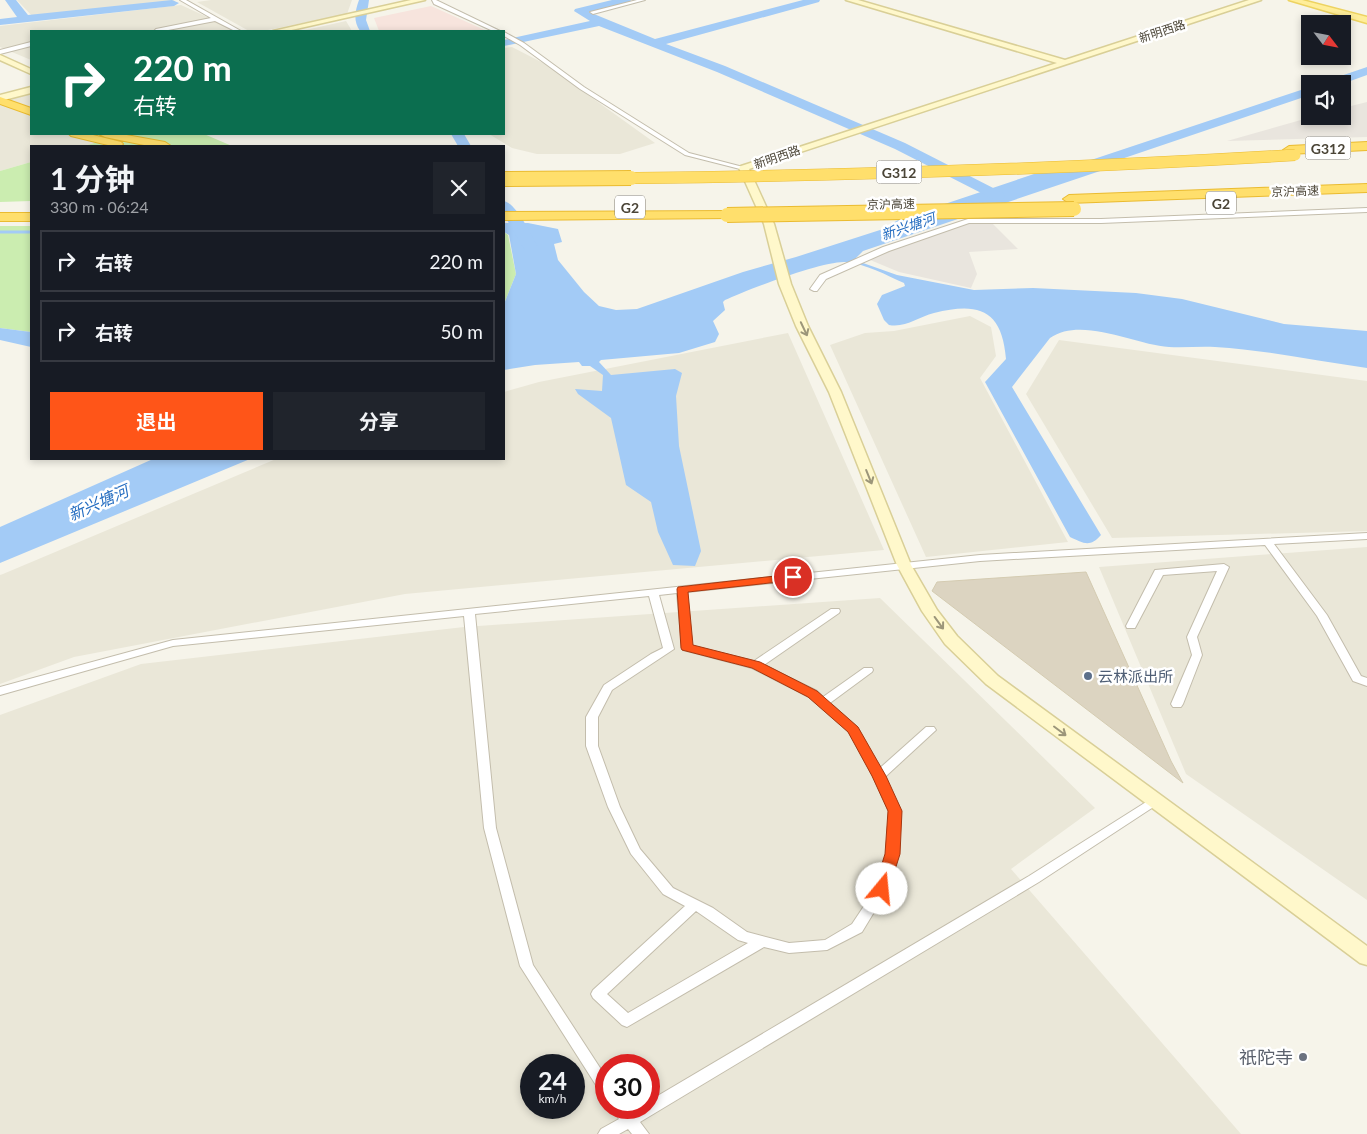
<!DOCTYPE html>
<html lang="zh">
<meta charset="utf-8">
<style>
:root{--surface:#171b24;--page:#20242c;--text:#f1f3f6;--muted:#9ea1a6;--line:#363941;--accent:#ff5518}
body{margin:0;font-family:Lato,"Noto Sans SC",sans-serif;background:var(--page);color:var(--text);height:100vh;display:flex;flex-direction:column;font-size:19px;white-space:nowrap}
*{box-sizing:border-box;margin:0}
p{font-size:16px;color:var(--muted)}
.icon{flex:none;width:28px;height:28px;fill:none;stroke:currentColor;stroke-width:2;stroke-linecap:round;stroke-linejoin:round}
.map{position:relative;flex:1;overflow:hidden}
.drawer{position:absolute;left:30px;top:145px;width:475px;height:315px;display:flex;flex-direction:column;background:var(--surface);border-radius:0px;box-shadow:0 2px 8px #0003}
.drawer>*{flex:none}
.guide{position:absolute;left:30px;top:30px;width:475px;height:105px;border-radius:0px;box-shadow:0 2px 8px #0003;background:#0b6e4f;color:#fff;overflow:hidden}
.needle{width:32px;rotate:122deg}
.controls{position:absolute;left:1301px;top:15px;display:grid;gap:10px}
.controls a{display:grid;place-items:center;width:50px;height:50px;border-radius:0px;background:var(--surface);box-shadow:0 2px 8px #0003;font-size:25px}
.speed{position:absolute;left:520px;top:1054px;display:flex;gap:10px;font-size:25px;font-weight:700;text-align:center}
.speed>*{display:grid;place-content:center;width:65px;height:65px;border-radius:50%;background:var(--surface);box-shadow:0 2px 8px #0003;line-height:1}
.speed small{font-size:12px;font-weight:400}
.speed .limit{border:8px solid #d22;background:#fff;color:#111}
.pin{position:absolute;display:grid;place-items:center;width:42px;height:42px;color:#fff;margin:-21px;border:2px solid #fff;border-radius:50%;box-shadow:0 1px 5px #0007}
.me{position:absolute;width:55px;margin:-28px;rotate:17deg;stroke-linejoin:round;filter:drop-shadow(0 0 4px #0008)}
.turn{display:flex;align-items:center;gap:18px;height:105px;padding:0 20px;font-size:22px}
.turn .icon{width:65px;height:65px;stroke-width:2.5}
.turn b{display:block;font-size:35px;line-height:42px}
.round{display:grid;place-items:center;flex:none;width:52px;height:52px;border-radius:0px;background:var(--page)}
.head{display:flex;align-items:center;justify-content:space-between;height:85px;padding:0 20px}
h1{font-size:30px;font-weight:700;line-height:38px}
.primary-button{display:flex;gap:10px;margin-top:auto;padding:10px 20px}
.primary-button a{flex:1;height:58px;border-radius:0px;background:var(--accent);color:#fff;font-size:20px;font-weight:700;line-height:58px;text-align:center}
.primary-button a+a{background:var(--page);color:var(--text)}
ul{padding:0;list-style:none}
li{display:flex;align-items:center;gap:15px;height:62px;margin:0 10px 8px;padding:0 10px;border:2px solid var(--line);border-radius:0px}
li div{flex:1}
li b{display:block;font-size:19px}
li em{font-style:normal}
.map>svg:first-child{display:block}
</style>
<div class="map">
<svg width="1367" height="1134" viewBox="0 0 1367 1134">
<rect width="100%" height="100%" fill="#f6f4ea"/>
<!-- residential -->
<path fill="#eae7d8" fill-rule="evenodd" d="M17 0H173L175 1 157 5 33 17Z
M211 0H352L347 14 263 31H249L197 2Z
M181 5 238 31H31V60L0 47V26Z
M346 21 352 31H301Z
M512 47 545 64 655 143 620 154H537L512 148 489 134H504V48Z
M31 92V134H125L84 146H31V162L0 171V99Z
M970 316 991 327 996 356 980 378 1068 542 926 557 830 345 865 333 894 331Z
M788 333 884 550 405 594 74 657 0 684V575L3 574 276 459H504V392L539 382Z
M1059 340 1367 381V531L1112 538 1026 394Z
M1367 547V900L1186 774 1099 567Z
M880 598 1095 808 1011 869 1241 1134H0V715L141 664 464 627ZM531 1065H574V1108H531ZM606 1065H649V1108H606Z"/>
<!-- industrial -->
<path fill="#e9e5de" d="M1367 102V137L1227 141 1315 116H1342L1343 108Z
M968 220 992 223 1018 249 969 252 977 274 971 288 899 272 863 257Z"/>
<!-- medical -->
<path fill="#f7e4dd" d="M431 6 487 31H379L374 18Z"/>
<!-- green -->
<path fill="#cbedb0" d="M125 134H204L232 146H84Z
M31 162V201L0 202V171Z
M0 226H31V332L0 328Z
M504 232 508 235 516 274 504 304Z"/>
<!-- water -->
<path fill="#a3cbf6" d="M1106 169 863 251 856 258 863 263 897 275 974 290 1033 288 1136 293 1182 299 1284 324 1367 331V368C1316 361 1266 350 1215 347 1200 346 1184 348 1169 347 1135 345 1082 316 1050 338L1012 387 1101 535C1090 548 1083 543 1070 537L985 382 1006 359C1002 309 978 302 934 313 918 317 906 328 889 325L884 320 877 304 882 295 905 286 904 283C886 275 866 264 846 262 825 260 746 290 725 300L723 302 725 310 713 321 719 334 715 342 679 353 601 360 599 362 611 375 675 369 682 373 676 396 679 446 701 551 695 566 673 565 658 532 651 502 626 485 611 418 578 394 575 389 602 391 603 375 590 366H582L579 362 535 365 504 370V304L516 274 509 235 504 232V223H528L558 229 562 242 554 244 558 260 584 292 599 306 616 310 637 309 743 272 796 257 880 230 900 219 1043 171Z
M0 328 31 332V347L0 340Z
M153 459H250L0 563V527Z"/>
<g fill="none" stroke-linecap="round" stroke-linejoin="round">
<!-- stream -->
<path stroke="#a3cbf6" stroke-width="3" d="M0 232H31"/>
<!-- river -->
<path fill="#a3cbf6" fill-rule="evenodd" d="M5 0H16L28 15 172 0 179 3 174 6 0 25V19L17 17Z
M359 0H369L366 20 370 31H360C353 21 355 11 359 0Z
M612 0H631L630 2 589 12 655 39 803 0H820L819 2 666 44 725 66 905 143 1003 193 1005 196 1003 199H993L895 149 717 72 599 26 504 46V40L590 21 574 11 575 9Z
M1367 67V75L1342 84H1324L1326 81Z
M1310 87V95L1083 172 1078 173 1071 169 1073 166Z
M451 134H464L471 146H458Z
M504 201C517 204 531 235 538 247L535 250H525C522 246 504 216 504 213 503 210 504 204 504 201Z"/>
</g>
<!-- building -->
<path fill="#dcd4c1" stroke="#d4cbb1" d="M1086 572 1171 761 1183 783 932 591 937 582Z"/>
<g fill="none" stroke-linecap="round" stroke-linejoin="round">
<defs>
<path id="street" d="M180 0H186L241 31H235L215 21 163 31H154L156 29 211 18Z
M432 0H436L500 31H493L434 4Z
M637 0H645L593 14 590 12Z
M504 32 524 43 584 87 689 153 747 168 744 170 685 155 580 89 520 45 504 36Z
M31 42V46L0 54V50Z
M1367 208V212L1101 223H969L889 251 826 279 817 291H814L810 289 820 275 883 247 968 219H1101Z
M1367 533V539L1274 544 1327 615 1361 676 1367 678V686L1353 681 1317 616 1265 545 980 561 687 592 692 646 754 661 831 609H839L840 611 839 613 764 665 817 691 823 697 864 668H872L873 670 872 672 830 703 857 727 880 768 926 727H934L936 730 885 777 901 811 898 854 888 889 862 932 827 950 789 953 764 947 627 1027 622 1025 593 998 591 994 593 990 685 906 663 894 631 854 608 807 586 746V717L604 685 651 654 663 648 649 596 475 614 496 828 533 965 606 1077V1095L601 1093 520 966 484 828 464 616 173 646 0 695V687L173 640 980 555ZM677 593 682 648 683 650 752 668 809 697 849 732 873 776 889 811 886 854 876 888 852 924 825 940 789 943 747 932 713 908 673 888 640 849 620 807 598 746V717L612 690 674 649 659 595ZM696 911 738 940 748 943 628 1013 607 994Z
M1224 564 1229 567 1197 637 1202 655 1183 704 1181 707H1173L1171 704 1192 655 1187 637 1217 571 1163 575 1135 628H1127L1126 626 1155 570Z
M1154 797 1158 798 1160 801 1158 804 1039 882 640 1122 649 1134H632L628 1129 619 1134H598L601 1129 619 1119 612 1108H628L631 1111 638 1108H649V1101L1029 876Z"/>
<path id="secondary" d="M411 0H425L287 31H273Z
M846 0H858L1065 60 1249 0H1261L749 169 774 224 791 284 808 326 841 392 911 565 937 610 957 636 998 676 1367 946V965L1360 963 986 684 945 644 922 611 897 565 829 392 796 326 779 284 764 224 739 168 741 166 1057 63Z
M0 55 31 69V74L0 60Z
M31 87V93L0 101V95Z"/>
<path id="primary" d="M1289 0H1302L1367 17V23Z"/>
<path id="highway" d="M0 97 31 108V115L0 104Z
M69 134H89L121 142 123 144 121 146H112L71 136Z
M99 134H121L165 142 171 146H149L105 137Z
M1367 142V150L1289 154 1283 150 1289 146Z
M1367 184V192L1069 203 1063 199 1069 195Z
M727 211 732 212 733 215 732 218 504 220V212Z
M0 213H31V221H0Z"/>
</defs>
<!-- street casing -->
<use href="#street" stroke="#c3bdac" stroke-width="2"/>
<!-- secondary casing -->
<use href="#secondary" stroke="#d9cf97" stroke-width="3"/>
<!-- primary casing -->
<use href="#primary" stroke="#edd361" stroke-width="3"/>
<!-- highway casing -->
<use href="#highway" stroke="#eabb31" stroke-width="2"/>
<!-- street -->
<use href="#street" fill="#fff" fill-rule="evenodd"/>
<!-- secondary -->
<use href="#secondary" fill="#fff8cb" fill-rule="evenodd"/>
<!-- primary -->
<use href="#primary" fill="#ffee9a" fill-rule="evenodd"/>
<!-- highway -->
<use href="#highway" fill="#ffdf6c" fill-rule="evenodd"/>
<defs>
<path id="highway-bridge-far1" d="M504 179C768 178 1031 171 1295 155"/>
<path id="highway-bridge" d="M504 179 631 178
M727 215 1074 209"/>
</defs>
<!-- highway-bridge-far1 casing -->
<use href="#highway-bridge-far1" stroke="#eabb31" stroke-width="12" stroke-linecap="butt"/>
<!-- highway-bridge casing -->
<use href="#highway-bridge" stroke="#eabb31" stroke-width="16" stroke-linecap="butt"/>
<!-- highway-bridge-far1 -->
<use href="#highway-bridge-far1" stroke="#ffdf6c" stroke-width="11"/>
<!-- highway-bridge -->
<use href="#highway-bridge" stroke="#ffdf6c" stroke-width="14"/>
</g>
<!-- one-way arrows -->
<defs><path id="oneway-shaft" d="M-6 0H5M1.5-3L5.5 0L1.5 3" fill="none" stroke-width="1.6" stroke-linecap="round" stroke-linejoin="round" transform="scale(1.25)"/></defs>
<g stroke="#9c967a">
<use href="#oneway-shaft" transform="translate(804 329) rotate(65)"/>
<use href="#oneway-shaft" transform="translate(869 477) rotate(68)"/>
<use href="#oneway-shaft" transform="translate(939 623) rotate(54)"/>
<use href="#oneway-shaft" transform="translate(1060 731) rotate(37)"/>
</g>
<!-- route -->
<path fill="#ff5518" stroke="#a63710" d="M793 574 799 577 797 580 688 592 693 645 760 662 817 691 858 727 886 776 902 811 900 854 889 889 887 893 882 895 876 893 874 889 885 854 888 811 872 776 848 732 808 697 752 668 682 650 681 648 677 589 678 587Z"/>
<!-- markers -->
<circle fill="#5c6f8a" stroke="#fff" stroke-width="2" cx="1088" cy="676" r="5"/>
<circle fill="#6b7280" stroke="#fff" stroke-width="2" cx="1303" cy="1057" r="5"/>
<g text-anchor="middle" dominant-baseline="central" stroke-width="5" stroke-linejoin="round" paint-order="stroke">
<!-- far-street labels -->
<g font-size="12" fill="#4b4537" stroke="#fff">
<text transform="translate(1162 31) rotate(-18)">新明西路</text>
<text transform="translate(777 157) rotate(-19)">新明西路</text>
<text transform="translate(1295 191) rotate(-2)">京沪高速</text>
<text transform="translate(891 204) rotate(-1)">京沪高速</text>
</g>
<!-- shield labels -->
<g fill="#fff" stroke="#817d73" stroke-width="1">
<rect x="1305.5" y="136.5" width="45" height="23" rx="4"/>
<rect x="876.5" y="160.5" width="45" height="23" rx="4"/>
<rect x="1206" y="191.5" width="30" height="23" rx="4"/>
<rect x="615" y="195.5" width="30" height="23" rx="4"/>
</g>
<g font-size="14" font-weight="bold" fill="#4b4537">
<text x="1328" y="148">G312</text>
<text x="899" y="172">G312</text>
<text x="1221" y="203">G2</text>
<text x="630" y="207">G2</text>
</g>
<!-- far-water labels -->
<g font-size="14" font-style="italic" fill="#266ec1" stroke="#fff">
<text transform="translate(908 226) rotate(-19)">新兴塘河</text>
</g>
<!-- service labels -->
<g font-size="15" fill="#4e5e75" stroke="#fff" text-anchor="start">
<text x="1098" y="676">云林派出所</text>
</g>
<!-- water labels -->
<g font-size="16" font-style="italic" fill="#266ec1" stroke="#fff">
<text transform="translate(98 502) rotate(-24)">新兴塘河</text>
</g>
<!-- near-worship labels -->
<g font-size="18" fill="#5b616d" stroke="#fff" text-anchor="end">
<text x="1293" y="1057">祇陀寺</text>
</g>
</g>
</svg>
<div class="controls">
<a><svg class="needle" viewBox="-14 -14 28 28"><path d="M0-13l5 13h-10z" fill="#e53935"/><path d="M0 13l5-13h-10z" fill="#9ea1a6"/></svg></a>
<a><svg class="icon" aria-label="sound" viewBox="0 0 24 24"><path d="M4 9h4l5-4v14l-5-4H4zM17 9q2 3 0 6"/></svg></a>
</div>
<div class="speed"><div>24<small>km/h</small></div><div class="limit">30</div></div>
<div class="pin" style="left:793px;top:577px;background:#d93025"><svg class="icon" aria-label="arrive" viewBox="0 0 24 24"><path d="M6 21V4h12l-3 4 3 4H6"/></svg></div>
<svg class="me" style="left:882px;top:889px" viewBox="-20 -20 40 40"><circle r="19" fill="#fff"/><path d="M0-13L10 11 0 6-10 11z" fill="#ff5518"/></svg>
<div class="guide">
<div class="turn"><svg class="icon" aria-label="right" viewBox="0 0 24 24"><path d="M7 20v-9h11M14 6l5 5-5 5"/></svg><div><b>220 m</b>右转</div></div>
</div>
<section class="drawer">
<div class="head"><div><h1>1 分钟</h1><p>330 m · 06:24</p></div><a class="round"><svg class="icon" aria-label="close" viewBox="0 0 24 24"><path d="M6 6l12 12M18 6L6 18"/></svg></a></div>
<ul>
<li><svg class="icon" aria-label="right" viewBox="0 0 24 24"><path d="M7 20v-9h11M14 6l5 5-5 5"/></svg><div><b>右转</b></div><em>220 m</em></li>
<li><svg class="icon" aria-label="right" viewBox="0 0 24 24"><path d="M7 20v-9h11M14 6l5 5-5 5"/></svg><div><b>右转</b></div><em>50 m</em></li>
</ul>
<div class="primary-button"><a>退出</a><a>分享</a></div>
</section>
</div>
